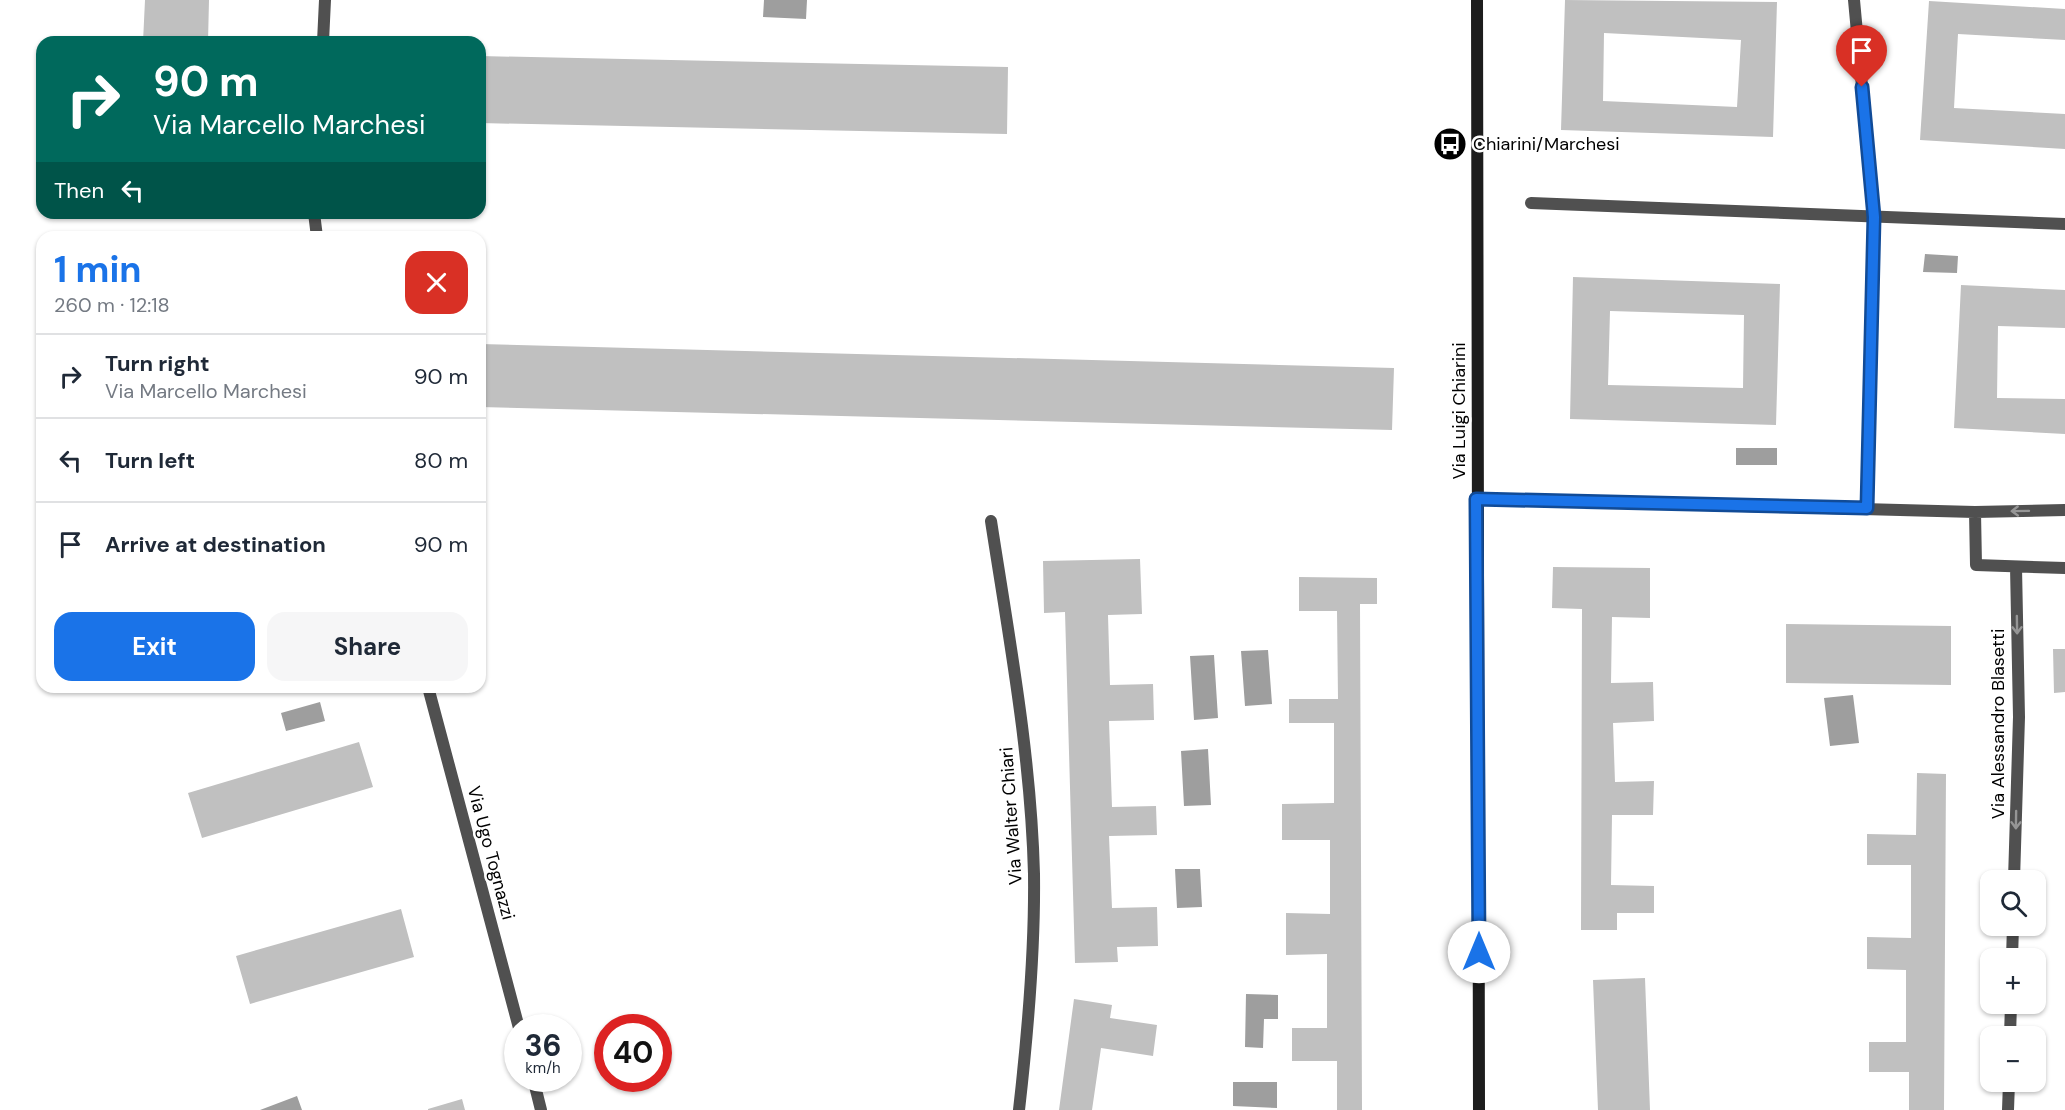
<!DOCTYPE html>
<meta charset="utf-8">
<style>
:root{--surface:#fff;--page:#f6f6f7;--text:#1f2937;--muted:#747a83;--line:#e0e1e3;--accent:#1a73e8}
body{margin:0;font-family:"DM Sans",sans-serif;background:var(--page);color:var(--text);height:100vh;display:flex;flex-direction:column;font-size:22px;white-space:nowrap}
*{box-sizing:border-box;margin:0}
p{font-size:20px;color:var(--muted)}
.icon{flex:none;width:33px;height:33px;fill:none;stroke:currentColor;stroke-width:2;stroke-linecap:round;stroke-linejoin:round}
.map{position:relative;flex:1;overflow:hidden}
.side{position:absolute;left:36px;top:231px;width:450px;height:462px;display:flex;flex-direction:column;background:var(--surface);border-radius:18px;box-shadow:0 2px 4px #0004}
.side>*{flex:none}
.top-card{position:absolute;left:36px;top:36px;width:450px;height:183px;border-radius:18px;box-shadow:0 2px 4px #0004;background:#00695c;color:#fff;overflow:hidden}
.tools{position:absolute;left:1980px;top:870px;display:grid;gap:12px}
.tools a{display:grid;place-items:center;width:66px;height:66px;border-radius:12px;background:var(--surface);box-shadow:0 2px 4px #0004;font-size:30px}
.speed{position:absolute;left:504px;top:1014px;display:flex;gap:12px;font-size:30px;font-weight:700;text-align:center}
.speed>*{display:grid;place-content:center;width:78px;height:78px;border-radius:50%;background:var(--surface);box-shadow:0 2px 4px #0004;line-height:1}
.speed small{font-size:15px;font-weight:400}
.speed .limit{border:9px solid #d22;background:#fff;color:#111}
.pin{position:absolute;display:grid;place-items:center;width:51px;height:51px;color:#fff;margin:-62px -26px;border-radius:50% 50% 50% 0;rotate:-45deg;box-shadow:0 0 6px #0007}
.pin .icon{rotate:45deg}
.me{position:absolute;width:66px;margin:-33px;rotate:0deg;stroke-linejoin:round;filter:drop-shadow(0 0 4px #0008)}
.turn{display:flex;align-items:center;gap:21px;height:126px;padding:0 18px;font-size:27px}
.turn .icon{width:78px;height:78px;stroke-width:2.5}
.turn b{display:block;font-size:42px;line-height:51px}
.then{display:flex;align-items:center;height:57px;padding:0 18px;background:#0003;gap:12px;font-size:22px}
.round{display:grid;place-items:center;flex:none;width:63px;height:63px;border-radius:18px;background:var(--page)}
.summary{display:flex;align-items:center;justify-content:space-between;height:102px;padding:0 18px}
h1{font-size:36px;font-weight:700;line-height:45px;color:var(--accent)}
.cta{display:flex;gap:12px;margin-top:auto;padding:12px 18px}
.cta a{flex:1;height:69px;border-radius:18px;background:var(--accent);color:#fff;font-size:24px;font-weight:700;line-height:69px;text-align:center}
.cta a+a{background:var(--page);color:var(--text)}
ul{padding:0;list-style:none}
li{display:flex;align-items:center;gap:18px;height:84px;padding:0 18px;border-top:2px solid var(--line)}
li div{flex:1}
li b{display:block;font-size:22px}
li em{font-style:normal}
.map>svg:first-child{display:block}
</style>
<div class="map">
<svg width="2065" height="1110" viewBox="0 0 2065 1110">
<rect width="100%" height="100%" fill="#fff"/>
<!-- water -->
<path fill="#9e9e9e" d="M764 0H807L806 19 763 17Z
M1925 254 1958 256 1957 273 1923 272Z
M1736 448H1777V465H1736Z
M1268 650 1272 704 1245 706 1241 651Z
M1214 655 1218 718 1194 720 1190 656Z
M1853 695 1859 743 1830 746 1824 698Z
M320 702 325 721 286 731 281 713Z
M1208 749 1211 805 1184 806 1181 751Z
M1175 869H1200L1202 907 1177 908Z
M1246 994 1278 995V1019H1264L1263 1048 1245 1047Z
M1233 1082H1277V1108L1233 1106Z
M297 1096 302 1110H260Z"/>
<!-- building -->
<path fill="#c0c0c0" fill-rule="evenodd" d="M145 0H209L208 42H143Z
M1565 0 1777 2 1773 137 1561 130ZM1604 33 1741 40 1737 107 1603 101Z
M1929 1 2065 9V40L1958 34 1954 108 2065 114V149L1920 140Z
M480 56 1008 67 1007 134 480 123Z
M1573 277 1780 284 1776 425 1570 419ZM1610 311 1744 315 1743 388 1608 385Z
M1961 285 2065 290V328L1998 326 1997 398 2065 399V434L1954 428Z
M480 344 1394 368 1392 430 480 407Z
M1140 559 1142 614 1108 615 1110 685 1153 684 1154 720 1109 721 1112 807 1156 806 1157 835 1109 836 1112 908 1157 907 1158 946 1117 947 1118 962 1075 963 1065 612 1044 613 1043 561Z
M1553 567 1650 568V618L1612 617 1611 683 1653 682 1654 721 1613 723 1615 782 1654 781 1653 815H1612L1611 885 1654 886V913H1617V930H1581L1582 609 1552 608Z
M1299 577 1377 578V604H1360L1362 1110H1337V1061H1292V1028H1327V954L1286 955V913L1330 914V840H1282V804L1334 803V723H1289V699H1338L1337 611H1299Z
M1786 624 1951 626V685L1786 683Z
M2053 649H2065V692L2054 693Z
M359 742 373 787 202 838 188 793Z
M1917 773 1946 774 1944 1110H1909V1072H1869V1042H1906V970L1867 969V937L1911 938V865H1867V834L1916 835Z
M401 909 414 957 250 1004 236 956Z
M1645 978 1650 1110H1598L1593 980Z
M1074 999 1112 1005 1110 1018 1157 1025 1153 1056 1101 1048 1092 1110H1059Z
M462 1099 465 1110H428V1109Z"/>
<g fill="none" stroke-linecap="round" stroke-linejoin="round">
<!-- lane -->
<path stroke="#505050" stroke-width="12" d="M1854 0 1874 217 1867 508
M323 42 325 0
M1531 203 2065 224
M314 213 317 237"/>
<!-- street -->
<path stroke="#505050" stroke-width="12" d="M1476 499 1975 512 2065 510
M1975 512 1976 565 2065 568
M991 521C1009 638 1031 755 1034 874 1035 953 1028 1031 1019 1110
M428 687 519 1028
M2014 880 2019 717 2016 567
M2012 958 2013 926
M2010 1036 2011 1004
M533 1078 541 1110
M2008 1110 2009 1082"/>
<!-- secondary -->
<path stroke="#1d1d1d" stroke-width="12" d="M1477 0 1479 1110"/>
</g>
<!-- one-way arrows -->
<defs><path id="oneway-shaft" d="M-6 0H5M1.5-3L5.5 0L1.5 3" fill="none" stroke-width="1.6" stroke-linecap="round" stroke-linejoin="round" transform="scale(1.5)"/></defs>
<g stroke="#969696">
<use href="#oneway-shaft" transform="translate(2020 511) rotate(179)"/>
<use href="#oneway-shaft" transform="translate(2017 625) rotate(89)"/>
<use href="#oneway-shaft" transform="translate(2016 820) rotate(91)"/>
</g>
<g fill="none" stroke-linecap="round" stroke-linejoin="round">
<defs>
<path id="route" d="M1479 952 1476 499 1867 508 1874 217 1862 87"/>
</defs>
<!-- route casing -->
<use href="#route" stroke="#114b97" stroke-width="15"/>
<!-- route -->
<use href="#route" stroke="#1a73e8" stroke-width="10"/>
</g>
<!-- icons -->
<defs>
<symbol id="bus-disc" viewBox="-11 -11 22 22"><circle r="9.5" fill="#000" stroke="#fff"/><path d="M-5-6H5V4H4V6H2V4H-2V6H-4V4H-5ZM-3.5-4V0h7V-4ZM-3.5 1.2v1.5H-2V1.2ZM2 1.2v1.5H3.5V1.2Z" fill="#fff"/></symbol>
</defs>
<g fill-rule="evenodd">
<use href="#bus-disc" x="1431" y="125" width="38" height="38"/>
</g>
<g text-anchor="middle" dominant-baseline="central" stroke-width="5" stroke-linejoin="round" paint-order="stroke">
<!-- poi labels -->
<g font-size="18" fill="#000" stroke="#fff" text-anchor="start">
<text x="1473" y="144">Chiarini/Marchesi</text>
</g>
<!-- street labels -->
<g font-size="18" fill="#000" stroke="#fff">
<text transform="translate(1459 411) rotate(-90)">Via Luigi Chiarini</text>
<text transform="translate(1998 724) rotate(-90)">Via Alessandro Blasetti</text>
<text transform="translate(1011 816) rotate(-94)">Via Walter Chiari</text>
<text transform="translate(491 853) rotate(75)">Via Ugo Tognazzi</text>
</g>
</g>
</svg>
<div class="tools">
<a><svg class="icon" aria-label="search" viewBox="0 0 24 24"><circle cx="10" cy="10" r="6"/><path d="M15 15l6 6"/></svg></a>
<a>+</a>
<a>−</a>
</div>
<div class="speed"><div>36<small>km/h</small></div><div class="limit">40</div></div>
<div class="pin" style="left:1862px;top:87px;background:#d93025"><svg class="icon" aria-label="arrive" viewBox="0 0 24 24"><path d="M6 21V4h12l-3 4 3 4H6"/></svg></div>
<svg class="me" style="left:1479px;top:952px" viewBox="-20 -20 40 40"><circle r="19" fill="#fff"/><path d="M0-13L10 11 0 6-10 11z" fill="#1a73e8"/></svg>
<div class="top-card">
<div class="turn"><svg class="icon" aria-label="right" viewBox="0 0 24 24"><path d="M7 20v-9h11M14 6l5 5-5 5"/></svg><div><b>90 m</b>Via Marcello Marchesi</div></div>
<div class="then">Then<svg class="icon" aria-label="left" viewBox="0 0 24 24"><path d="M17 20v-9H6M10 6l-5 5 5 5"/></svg></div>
</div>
<section class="side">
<div class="summary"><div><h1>1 min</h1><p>260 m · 12:18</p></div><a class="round" style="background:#d93025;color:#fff"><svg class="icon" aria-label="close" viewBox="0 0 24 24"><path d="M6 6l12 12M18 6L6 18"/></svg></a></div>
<ul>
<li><svg class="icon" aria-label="right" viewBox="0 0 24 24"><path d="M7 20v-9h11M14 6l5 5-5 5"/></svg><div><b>Turn right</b><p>Via Marcello Marchesi</p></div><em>90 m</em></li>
<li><svg class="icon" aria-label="left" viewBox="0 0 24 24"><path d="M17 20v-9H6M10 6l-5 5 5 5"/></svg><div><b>Turn left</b></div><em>80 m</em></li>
<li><svg class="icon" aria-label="arrive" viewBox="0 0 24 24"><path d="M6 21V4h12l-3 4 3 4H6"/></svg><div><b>Arrive at destination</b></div><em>90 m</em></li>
</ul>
<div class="cta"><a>Exit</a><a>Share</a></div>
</section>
</div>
